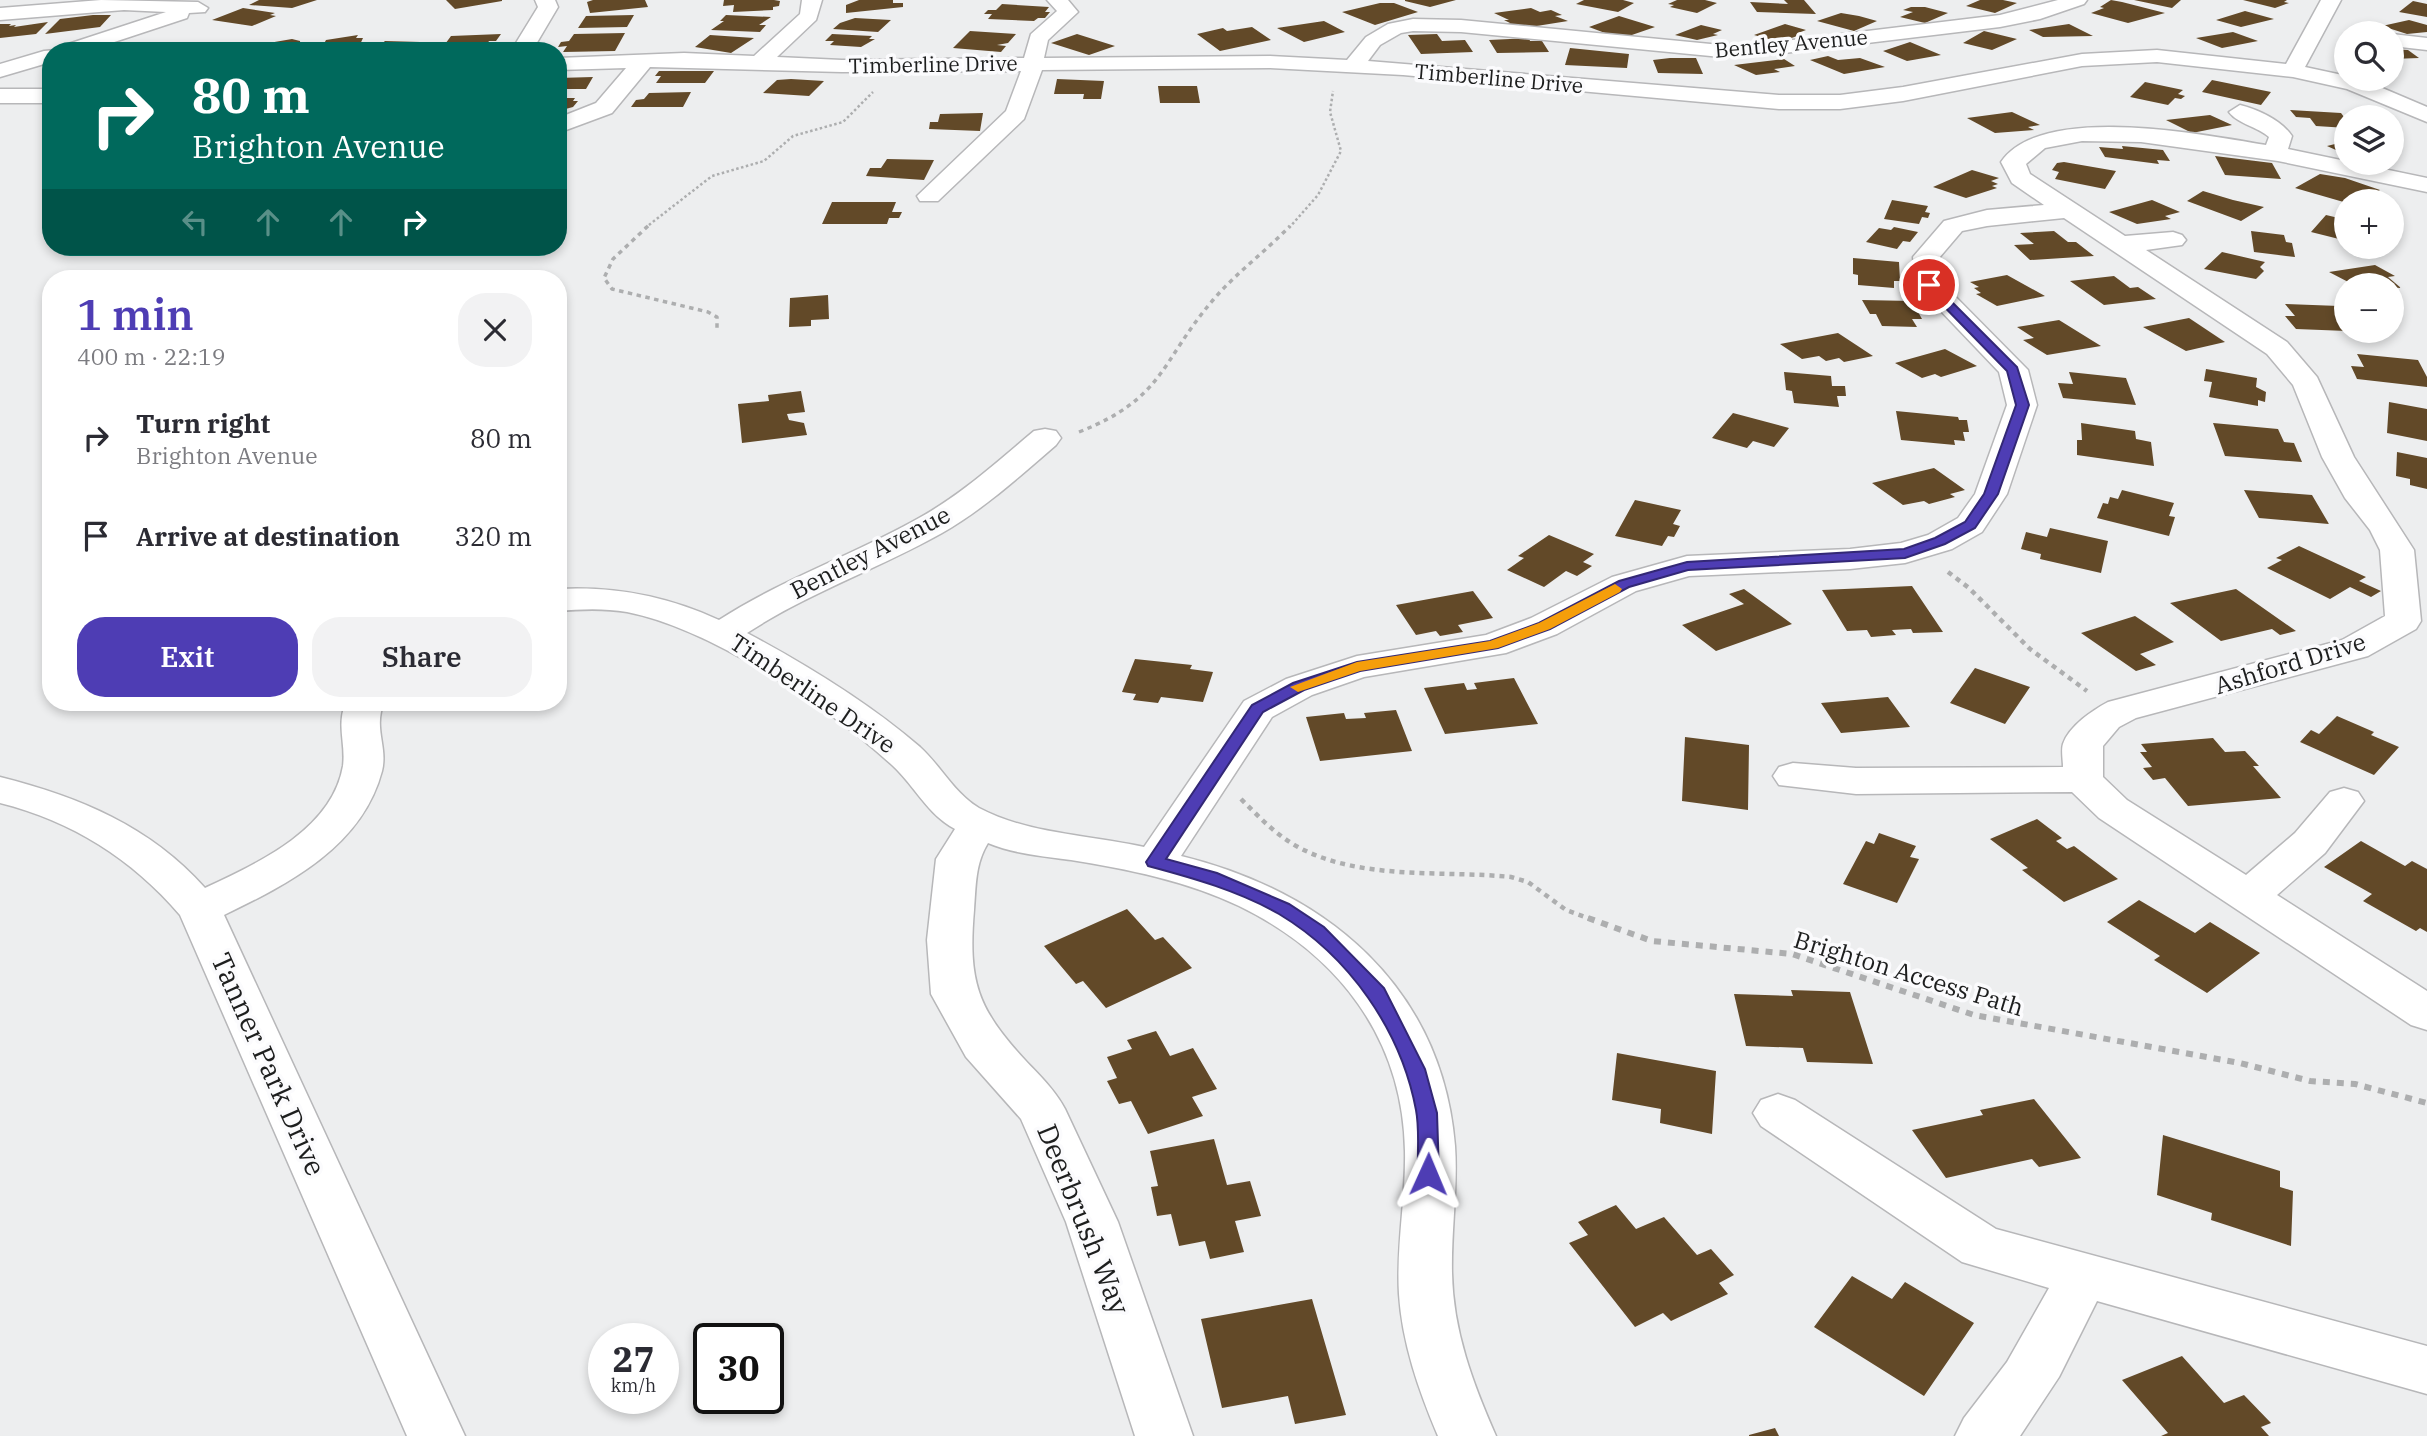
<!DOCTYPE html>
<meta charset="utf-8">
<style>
:root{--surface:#fff;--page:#f2f2f3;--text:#2b2b33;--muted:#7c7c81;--accent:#4e3db4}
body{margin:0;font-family:"IBM Plex Serif",serif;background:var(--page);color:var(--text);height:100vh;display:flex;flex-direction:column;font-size:26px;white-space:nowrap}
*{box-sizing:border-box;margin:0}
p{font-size:23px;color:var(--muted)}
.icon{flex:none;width:38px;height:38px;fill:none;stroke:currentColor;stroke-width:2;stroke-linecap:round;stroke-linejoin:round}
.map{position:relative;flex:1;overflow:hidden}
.side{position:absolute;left:42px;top:270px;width:525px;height:441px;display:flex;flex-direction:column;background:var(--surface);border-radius:28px;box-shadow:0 4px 10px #0003}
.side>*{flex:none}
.banner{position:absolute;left:42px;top:42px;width:525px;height:214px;border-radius:28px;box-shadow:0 4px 10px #0003;background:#00695c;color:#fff;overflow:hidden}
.tools{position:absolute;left:2334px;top:21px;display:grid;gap:14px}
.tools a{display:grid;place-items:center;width:70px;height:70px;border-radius:50%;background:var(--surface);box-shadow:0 4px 10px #0003;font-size:35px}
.speed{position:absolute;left:588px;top:1323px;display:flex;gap:14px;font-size:35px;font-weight:700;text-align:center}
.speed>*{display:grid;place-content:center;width:91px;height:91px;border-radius:50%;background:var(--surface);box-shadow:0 4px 10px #0003;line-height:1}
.speed small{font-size:18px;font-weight:400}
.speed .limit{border:4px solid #111;border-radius:10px;background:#fff;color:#111}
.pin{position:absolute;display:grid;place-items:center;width:60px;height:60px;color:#fff;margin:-30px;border:4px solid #fff;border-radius:50%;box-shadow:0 2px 7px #0007}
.me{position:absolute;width:77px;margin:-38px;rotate:1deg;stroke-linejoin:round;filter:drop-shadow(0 0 5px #0008)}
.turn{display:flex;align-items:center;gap:24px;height:147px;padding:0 35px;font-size:32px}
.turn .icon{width:91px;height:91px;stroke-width:2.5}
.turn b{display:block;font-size:49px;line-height:60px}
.lanes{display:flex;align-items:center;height:66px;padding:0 35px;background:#0003;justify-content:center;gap:35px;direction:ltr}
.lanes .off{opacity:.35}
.round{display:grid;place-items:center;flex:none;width:74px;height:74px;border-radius:28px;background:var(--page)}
.overview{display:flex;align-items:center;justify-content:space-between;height:119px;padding:0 35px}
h1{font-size:42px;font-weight:600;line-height:52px;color:var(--accent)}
.cta{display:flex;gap:14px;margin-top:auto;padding:14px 35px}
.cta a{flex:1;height:80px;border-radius:28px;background:var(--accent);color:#fff;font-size:28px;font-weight:600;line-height:80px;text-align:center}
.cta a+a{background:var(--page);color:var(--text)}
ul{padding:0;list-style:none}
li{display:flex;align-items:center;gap:21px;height:98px;padding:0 35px}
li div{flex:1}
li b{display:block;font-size:26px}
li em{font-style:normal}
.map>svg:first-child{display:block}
</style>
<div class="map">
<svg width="2427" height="1436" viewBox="0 0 2427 1436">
<rect width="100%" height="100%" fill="#edeeef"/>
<!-- building -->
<path fill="#624928" d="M259 0H317L292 8 249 5Z
M446 0H502V1L455 9Z
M593 0H645L648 7 590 13 587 2Z
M724 0H774L780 1 779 6 773 7V10L733 12 734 5 723 6Z
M859 0H893V3H903V7L846 13V5Z
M1456 0 1430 7 1405 1V0Z
M1584 0H1623L1634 3 1618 12 1576 4Z
M1677 0H1705L1717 3 1697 13 1670 7 1674 5 1668 4Z
M1784 0H1804L1816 14 1757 12 1750 2 1788 4Z
M1980 0H2003L2017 3 1995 13 1966 6Z
M2111 0 2122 2 2165 13 2128 23 2091 13 2104 8 2100 7Z
M2134 0H2181L2172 8Z
M2243 0H2287L2284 2 2289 3 2275 8Z
M2413 1 2427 4V17L2399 12Z
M1380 3H1394L1418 12 1375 25 1342 12Z
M1002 4 1049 7 1045 12H1050L1045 18H1038L1034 21 988 19 992 14H984L988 10H996Z
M1911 7H1925L1948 13 1925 23 1900 17 1913 12 1903 10Z
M243 8 275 13 270 15 276 16 252 26 212 20Z
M1531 8 1540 12 1551 10 1562 15 1555 16 1568 21 1518 29 1506 24 1510 23 1504 20H1509L1494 13Z
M2245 11 2274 19 2241 27 2216 20Z
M1841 13 1859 16 1877 21 1854 31 1817 21Z
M93 15H111L100 27 45 34 60 19Z
M634 15 627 27 578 28 586 16Z
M726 15 771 17 759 25H766L760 32 711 30 724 21H720Z
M1619 16 1655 27 1626 37 1613 36 1589 27Z
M855 18 891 20 878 32 833 29 840 23Z
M2409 20 2427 25V32L2407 34 2382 26Z
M1324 21 1345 32 1304 42 1277 28Z
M48 22 36 34 0 38V24H11L9 26 16 25 14 27Z
M1785 24 1806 30 1798 33 1803 34 1780 42 1754 35Z
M2069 24 2093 36 2043 37 2029 30Z
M1701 25 1722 30 1713 34 1718 35 1697 40 1675 35Z
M1252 27 1271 40 1220 51 1197 34 1223 28 1227 31Z
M970 31 1016 34 1008 43 997 45 1006 46 1001 52 953 48Z
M1984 31 2017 39 1992 50 1963 43Z
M2233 32 2258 41 2222 48 2196 38Z
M625 33 615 51 563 52 567 46 558 47 561 42 569 41 574 34Z
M501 34 496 41H489L483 51H440L451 36Z
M832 34 872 36 869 39H875L861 47 830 45 834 41H825Z
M1077 34 1115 46 1089 55 1051 43Z
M1437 34 1442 41 1465 40 1473 52 1421 54 1408 35Z
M358 35 356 38H363L357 51H320L326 40Z
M710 35 754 38 731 53 695 47Z
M1529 38 1530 41H1542L1549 52 1497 53 1489 40Z
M292 39 300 41 301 51H239V48Z
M385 41 420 42 416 45H429L422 51H373Z
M1910 42 1941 55 1907 61 1883 51Z
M1570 48 1629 54 1627 68 1565 65Z
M2392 49 2408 50 2419 58 2392 59Z
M1828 56 1838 60 1860 58 1885 67 1844 74 1810 60Z
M1670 58H1696L1703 74 1658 73 1653 60Z
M1784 59 1795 66 1774 69 1780 72 1756 75 1734 65Z
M659 71H714L705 83H656L661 76H655Z
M593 77 586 89H558V78Z
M791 79 824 81 809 96 763 93 777 80Z
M1057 79 1104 81 1101 99H1083L1084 94H1054Z
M2212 80 2271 92 2261 105 2202 92Z
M2145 82 2183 90 2178 94 2185 96 2181 99 2175 98 2168 105 2130 97Z
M1158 86H1197L1200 103H1160Z
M691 92 683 107H631L636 100 644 99 649 93Z
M558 98H575L573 101H578L573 107 558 111Z
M2290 110 2341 113 2347 121V128L2316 126 2310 118 2296 117Z
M2012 112 2040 125 2028 127 2034 130 1995 133 1967 118Z
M983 113 980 131 929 129 930 122H938L940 114Z
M2210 115 2232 125 2192 133 2166 120Z
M2347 141V155L2327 146Z
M2122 146 2163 150 2170 161 2157 160 2159 164 2105 157 2099 147 2123 149Z
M2215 156 2272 163 2281 179 2225 175Z
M887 159 934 160 924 180 866 176 870 168H881Z
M2064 162 2116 171 2105 189 2055 179 2059 172 2052 170 2057 163Z
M1972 170 1999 178 1991 181 1998 184 1992 186 1997 188 1966 198 1933 187Z
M2320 174 2345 178 2380 190 2362 201 2347 203 2295 188Z
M2203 191 2233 200 2264 207 2241 221 2187 201Z
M1892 200 1928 206 1925 212 1930 213 1928 218 1922 217 1919 224 1884 219Z
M2152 200 2180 212 2165 216 2171 219 2137 224 2109 212Z
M832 202H896L892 212H902L899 218H889L887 224H822Z
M2326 215 2347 220V241L2311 232Z
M1894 227 1918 232 1910 242 1903 241 1897 249 1866 242 1879 228 1891 230Z
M2054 231 2068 242H2076L2094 256 2030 260 2014 245 2034 244 2020 233Z
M2251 231 2284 235 2286 242 2292 243 2295 257 2254 252Z
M2222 252 2265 262 2260 267 2264 271 2256 279 2204 269Z
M1853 258 1899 262 1900 281H1894V288L1858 285V275L1853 274Z
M2375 265 2395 276 2388 277 2401 288 2354 285 2329 272Z
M2007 275 2045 296 1997 306 1976 294 1981 293 1974 288 1979 287 1970 282Z
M2114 276 2130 288 2138 287 2156 299 2104 305 2070 281Z
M828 295 829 319 811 320V326L789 327 790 298Z
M1862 300 1912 301 1922 319H1912L1917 327 1882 326 1876 314H1870Z
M2285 304 2339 306 2347 315V331L2296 329 2285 316H2295Z
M2189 318 2225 342 2186 351 2143 327Z
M2059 320 2101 346 2047 355 2023 340 2034 338 2017 327Z
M1838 333 1873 356 1844 362 1839 358 1826 361 1819 356 1802 359 1780 344Z
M1945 349 1977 366 1941 377 1935 374 1922 378 1895 363Z
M2357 354 2418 360 2427 377V387L2357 379 2351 366 2364 367Z
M2206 369 2257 378 2256 387 2266 392 2265 402 2258 400V406L2209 397 2212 382 2204 381Z
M1784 372 1831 376 1832 386H1845L1846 396H1837L1839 407 1794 403 1792 391 1786 390Z
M2069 372 2126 378 2136 405 2063 398 2058 383 2073 384Z
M801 391 805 412 787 414 789 420 804 423 807 435 742 443 738 404 769 401 768 395Z
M2389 402 2427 409V441L2387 433Z
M1896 411 1958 417 1959 420H1967L1969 432H1963L1965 441 1954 440 1955 445 1901 440Z
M1733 413 1789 428 1774 447 1753 441 1747 448 1712 438Z
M2081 423 2135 431 2136 439 2151 442 2154 466 2077 455V440H2082Z
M2213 423 2278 429 2284 442 2294 443 2302 462 2225 456Z
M2397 452 2427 458V489L2410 485V479L2396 476Z
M1934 468 1965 490 1950 494 1955 497 1929 504 1924 501 1903 505 1872 483Z
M2122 490 2174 503 2169 516 2175 517 2169 536 2097 518 2103 503 2108 504 2110 497 2118 499Z
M2244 490 2312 495 2329 524 2259 518Z
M1635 500 1681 510 1673 524 1680 526 1674 537 1668 536 1662 546 1615 536Z
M2050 528 2108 541 2101 573 2040 559 2041 554 2021 549 2026 532 2047 537Z
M1549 535 1594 554 1583 562 1592 566 1577 576 1566 571 1544 587 1507 570 1524 558 1518 556Z
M2299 546 2366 577 2359 581 2381 591 2371 597 2350 587 2330 599 2267 568 2282 560 2276 558Z
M1912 586 1943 632 1913 633 1911 629 1892 630 1896 635 1871 637 1867 630 1847 631 1822 590Z
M1744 589 1792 624 1716 651 1682 625 1744 604 1729 594Z
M2236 589 2296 631 2280 635 2272 629 2221 641 2170 603Z
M1473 591 1493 618 1458 625 1463 632 1440 636 1436 631 1416 635 1396 605Z
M2135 616 2174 642 2140 654 2156 665 2136 671 2081 633Z
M1135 659 1192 665 1190 669 1213 672 1203 702 1161 697 1158 703 1133 700 1136 694 1122 692Z
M1975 668 2030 687 2005 724 1950 703Z
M1514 678 1538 724 1445 734 1424 688 1464 683 1467 690 1477 689 1474 683Z
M1888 697 1910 727 1841 733 1821 703Z
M1396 710 1412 751 1320 761 1306 717 1344 713 1346 719 1366 718 1364 713Z
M2337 716 2374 732 2371 735 2399 747 2374 775 2300 742 2311 730 2319 734Z
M1685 737 1749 745 1748 810 1682 801Z
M2213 738 2225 752 2245 751 2259 766H2253L2281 798 2188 806 2165 778 2153 780 2143 768 2152 767 2140 752H2147L2141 744Z
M2037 819 2062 838 2056 841 2067 849 2074 846 2118 879 2064 902 2022 870 2028 868 1990 839Z
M1879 833 1916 846 1910 857 1919 859 1897 903 1843 884 1866 841 1874 844Z
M2361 841 2405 866 2412 861 2427 869V932L2420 928 2416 931 2363 901 2372 894 2324 867Z
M2139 900 2195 933 2210 922 2260 953 2207 993 2154 960 2160 956 2107 922Z
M1127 909 1155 940 1163 937 1192 968 1106 1008 1083 981 1076 984 1044 946Z
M1791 990 1850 992 1873 1064 1807 1062 1803 1048 1746 1046 1734 994 1793 996Z
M1156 1031 1170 1056 1193 1048 1217 1089 1192 1097 1203 1116 1148 1134 1131 1101 1119 1104 1107 1081 1117 1078 1107 1057 1132 1049 1127 1040Z
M1617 1053 1716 1071 1712 1134 1660 1123 1661 1109 1612 1100Z
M2034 1099 2081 1158 2039 1167 2032 1159 1946 1178 1912 1130 1983 1115 1980 1110Z
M2163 1135 2280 1171V1187L2293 1191 2291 1246 2211 1220 2212 1213 2157 1195Z
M1214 1139 1227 1185 1250 1181 1261 1216 1235 1221 1244 1252 1210 1259 1205 1241 1179 1246 1171 1214 1157 1216 1151 1187 1158 1186 1150 1151Z
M1616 1205 1636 1229 1664 1217 1697 1255 1711 1249 1734 1275 1719 1283 1728 1294 1671 1321 1663 1313 1635 1327 1569 1243 1588 1235 1578 1222Z
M1852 1276 1892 1299 1905 1282 1974 1323 1924 1396 1814 1327Z
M1312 1299 1346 1415 1295 1424 1288 1396 1222 1408 1201 1319Z
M2182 1356 2224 1403 2244 1395 2271 1423 2261 1427 2269 1436H2161L2168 1433 2122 1380Z
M1775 1428 1779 1436H1749V1435Z"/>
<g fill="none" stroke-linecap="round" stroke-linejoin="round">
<defs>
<path id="minor" d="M101 0 198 2 208 8 205 12 189 13 187 18 87 51H51V62L0 77V64L44 51 56 50 59 47 166 12 124 10 0 20V8Z
M535 0H555L558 7 532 51H511L538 7Z
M802 0H822L816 20 777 57 842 60 1024 58 1031 34 1057 11 1047 0H1068L1078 12 1048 40 1044 58 1270 56 1347 60 1366 37 1388 24 1413 19 1461 20 1721 45 1775 42 2000 15 2058 0H2087L2084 4 2040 19 2000 27 1775 54 1721 57 1461 32 1413 31 1401 33 1380 45 1368 61 1779 95H1840L1903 87 2082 54 2157 50 2286 64 2321 0H2341L2305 67 2361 79 2427 107V122L2347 89 2293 77 2157 62 2082 66 1903 101 1840 109H1779L1403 75 1270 68 1042 70 1024 119 938 201H920L917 196 1006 111 1021 71 842 72 650 67 612 113 558 133V118L596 103 626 68 558 70V58L684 53 754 56 800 14Z
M2392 34 2427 38V50L2392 46Z
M0 89H51V103H0Z
M2240 105C2259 110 2281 120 2292 136L2288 149 2427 178V192L2278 161 2141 142 2082 141 2045 148 2026 164 2030 174 2125 236 2173 232 2182 235 2186 240 2182 245 2146 250 2287 342 2317 377 2354 457 2414 550 2421 621 2416 629 2368 656 2136 718 2119 727 2103 746V777L2127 800 2246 875 2295 833 2330 792 2344 788 2358 792 2364 801 2325 853 2277 895 2427 991V1030L2411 1025 2099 818 2072 792 1856 794 1779 785 1773 776 1779 767 1793 763 1856 768 2063 767C2063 760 2061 750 2063 744 2069 726 2093 710 2108 702L2342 640 2385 616 2380 550 2370 530 2345 498 2322 457 2293 385 2267 354 2064 218 1987 226 1962 231 1939 258 1942 283 2028 370 2037 405 2007 494 1982 532 1952 549 1905 563 1850 569 1689 576 1636 591 1557 634 1506 653 1364 677 1312 695 1272 717 1181 856C1327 892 1442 987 1455 1146 1458 1188 1451 1231 1452 1273 1453 1331 1473 1384 1496 1436H1438C1419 1391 1402 1343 1399 1294 1396 1246 1406 1199 1405 1151 1403 1038 1338 954 1239 906 1187 881 1127 869 1071 860 1043 856 1014 854 988 843 975 864 976 886 974 910 968 981 977 1008 1025 1060 1039 1075 1055 1090 1065 1109L1118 1222 1193 1436H1135L1066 1222 1021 1119 966 1057 931 994 927 940 936 859 955 829C927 814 915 786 892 765 830 708 710 628 627 612 604 608 581 609 558 611V589C615 586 667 596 719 620 782 579 854 555 919 518 961 495 997 462 1034 431L1045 429 1056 431 1061 438 1056 445C1020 476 984 509 942 533 878 569 808 593 747 633 807 665 869 703 920 747 941 766 954 793 979 808 1028 834 1089 835 1144 847L1244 701 1286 679 1357 656 1486 635 1531 618 1612 577 1687 556 1850 549 1901 543 1928 535 1958 518 1975 494 2007 405 1999 372 1916 285 1913 257 1944 221 1987 210 2044 205 2012 183 2001 162C2042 102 2204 135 2266 145L2269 137C2258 127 2238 124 2229 112Z
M346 702H384C373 729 388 746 382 771 362 847 288 884 224 915L465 1436H407L180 915C132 859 72 821 0 803V777C79 797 150 826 205 888 258 863 332 830 343 766 346 743 336 725 346 702Z
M1778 1094 1795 1100 1996 1229 2427 1346V1394L2097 1301 2059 1377 2020 1436H1955L1964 1418 2007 1362 2049 1288 1962 1262 1761 1126 1753 1113 1761 1100Z"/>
</defs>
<!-- minor casing -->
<use href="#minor" stroke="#b7b7b9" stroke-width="3"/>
<!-- path-far3 -->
<path stroke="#adaeaf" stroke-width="2.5" stroke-dasharray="2.5 2.5" stroke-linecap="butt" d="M645 228 712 176 764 161 793 136 843 122 873 92
M1289 228 1318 195 1341 151 1330 112 1333 91"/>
<!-- path-far2 -->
<path stroke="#adaeaf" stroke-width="3.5" stroke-dasharray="4.5 4.5" stroke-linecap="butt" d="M648 226 613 259 604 278 612 289 708 312 717 317V330
M1079 432C1165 398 1160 362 1213 300 1236 273 1265 252 1290 226"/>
<!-- path-far1 -->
<path stroke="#adaeaf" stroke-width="4.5" stroke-dasharray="5 5" stroke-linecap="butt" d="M1948 572 1969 588 2030 649 2087 691
M1241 799C1259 817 1276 835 1298 847 1361 881 1443 870 1511 877L1528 882 1566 910 1593 920"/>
<!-- path -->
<path stroke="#adaeaf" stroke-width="6" stroke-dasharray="7 7" stroke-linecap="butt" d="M1588 918 1652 941 1792 954 1974 1015 2240 1063 2310 1081 2355 1084 2427 1103"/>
<!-- minor -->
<use href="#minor" fill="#fff" fill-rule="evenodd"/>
</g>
<!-- route -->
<path fill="#4e3db4" stroke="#332875" stroke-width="2" d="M1925 283H1933L2017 367 2029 405 1998 494 1975 528 1945 544 1905 558 1688 570 1629 587 1550 629 1498 648 1360 671 1304 690 1263 712 1166 859 1217 873 1289 904 1324 927 1384 988 1425 1069 1437 1113 1439 1174 1436 1180H1421L1418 1174C1417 1154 1420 1131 1416 1110 1401 1030 1349 956 1279 914 1239 891 1193 878 1148 866L1146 862 1252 705 1293 683 1357 662 1490 641 1539 623 1619 581 1687 562 1904 549 1935 538 1965 522 1984 494 2016 405 2007 371 1925 287Z"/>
<!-- slow -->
<path fill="#f59e0b" d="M1615 584 1622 589 1620 592 1550 629 1498 648 1360 671 1298 692 1290 687 1357 662 1490 641 1539 623Z"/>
<g text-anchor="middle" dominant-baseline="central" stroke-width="7" stroke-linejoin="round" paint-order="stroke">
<!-- far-street labels -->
<g font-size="21" fill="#1d1e1e" stroke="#fbfbfd">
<text transform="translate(1791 43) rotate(-5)">Bentley Avenue</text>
<text transform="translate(933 64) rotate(-1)">Timberline Drive</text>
<text transform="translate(1499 78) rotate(5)">Timberline Drive</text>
</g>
<!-- street labels -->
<g font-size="24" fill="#1d1e1e" stroke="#fbfbfd">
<text transform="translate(870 552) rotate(-27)">Bentley Avenue</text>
<text transform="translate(2290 663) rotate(-17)">Ashford Drive</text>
<text transform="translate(813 693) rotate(34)">Timberline Drive</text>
<text transform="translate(1909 973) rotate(17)">Brighton Access Path</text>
</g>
<!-- near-street labels -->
<g font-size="28" fill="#1d1e1e" stroke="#fbfbfd">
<text transform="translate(269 1064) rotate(66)">Tanner Park Drive</text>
<text transform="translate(1084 1219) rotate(68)">Deerbrush Way</text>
</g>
</g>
</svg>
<div class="tools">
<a><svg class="icon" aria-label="search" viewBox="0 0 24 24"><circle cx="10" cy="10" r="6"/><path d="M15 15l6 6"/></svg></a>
<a><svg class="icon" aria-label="layers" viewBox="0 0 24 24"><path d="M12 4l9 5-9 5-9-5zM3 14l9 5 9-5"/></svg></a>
<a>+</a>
<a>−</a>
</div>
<div class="speed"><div>27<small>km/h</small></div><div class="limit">30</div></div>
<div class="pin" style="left:1929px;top:285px;background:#d93025"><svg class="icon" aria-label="arrive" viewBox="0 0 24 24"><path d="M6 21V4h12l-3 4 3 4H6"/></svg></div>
<svg class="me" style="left:1428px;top:1174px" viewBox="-20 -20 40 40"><path d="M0-17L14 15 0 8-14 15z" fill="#4e3db4" stroke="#fff" stroke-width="4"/></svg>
<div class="banner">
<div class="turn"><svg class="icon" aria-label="right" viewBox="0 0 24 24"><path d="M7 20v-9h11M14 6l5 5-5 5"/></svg><div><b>80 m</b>Brighton Avenue</div></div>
<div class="lanes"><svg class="icon off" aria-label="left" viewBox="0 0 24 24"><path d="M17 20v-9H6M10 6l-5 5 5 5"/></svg><svg class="icon off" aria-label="ahead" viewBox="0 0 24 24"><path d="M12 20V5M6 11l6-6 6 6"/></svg><svg class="icon off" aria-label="ahead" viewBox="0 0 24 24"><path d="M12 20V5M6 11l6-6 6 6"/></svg><svg class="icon" aria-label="right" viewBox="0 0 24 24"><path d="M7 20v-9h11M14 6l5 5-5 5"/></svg></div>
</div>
<section class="side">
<div class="overview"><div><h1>1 min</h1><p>400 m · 22:19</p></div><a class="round"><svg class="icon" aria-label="close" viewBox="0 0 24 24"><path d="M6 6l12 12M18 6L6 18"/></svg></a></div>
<ul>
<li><svg class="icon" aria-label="right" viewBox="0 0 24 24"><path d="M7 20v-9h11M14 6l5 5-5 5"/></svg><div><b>Turn right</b><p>Brighton Avenue</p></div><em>80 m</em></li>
<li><svg class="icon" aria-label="arrive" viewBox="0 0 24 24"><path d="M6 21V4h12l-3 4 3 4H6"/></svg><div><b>Arrive at destination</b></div><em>320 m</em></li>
</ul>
<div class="cta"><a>Exit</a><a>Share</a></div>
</section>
</div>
